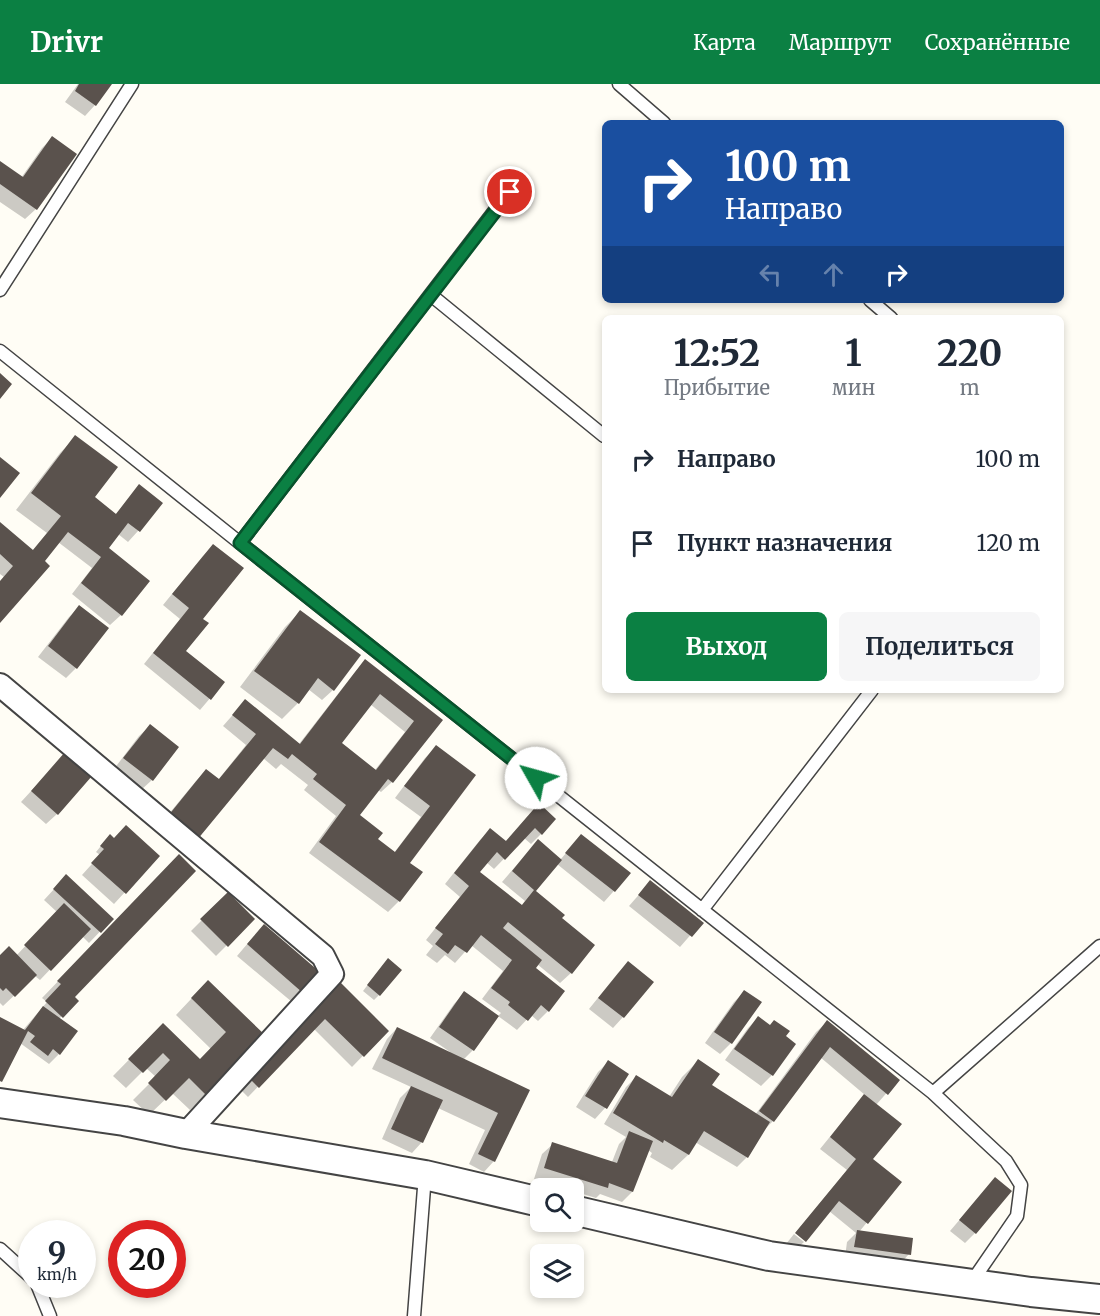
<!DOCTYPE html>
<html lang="ru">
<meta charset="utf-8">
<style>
:root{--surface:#fff;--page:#f6f6f7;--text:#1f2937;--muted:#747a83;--accent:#0b8043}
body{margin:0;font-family:Merriweather,serif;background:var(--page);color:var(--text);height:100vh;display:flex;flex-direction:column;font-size:22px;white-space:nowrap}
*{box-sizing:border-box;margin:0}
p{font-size:20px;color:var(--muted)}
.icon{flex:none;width:33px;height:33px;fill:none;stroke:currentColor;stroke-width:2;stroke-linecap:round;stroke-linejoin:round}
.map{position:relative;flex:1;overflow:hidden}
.panel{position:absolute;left:602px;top:231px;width:462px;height:378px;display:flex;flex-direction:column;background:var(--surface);border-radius:9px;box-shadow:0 3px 9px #0003}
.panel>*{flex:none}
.guide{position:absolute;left:602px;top:36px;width:462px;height:183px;border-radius:9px;box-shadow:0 3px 9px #0003;background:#1a4fa0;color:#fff;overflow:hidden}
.buttons{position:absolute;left:530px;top:1094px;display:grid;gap:12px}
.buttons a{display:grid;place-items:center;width:54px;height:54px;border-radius:9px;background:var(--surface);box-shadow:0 3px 9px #0003;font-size:30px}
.speed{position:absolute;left:18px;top:1136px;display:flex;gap:12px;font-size:30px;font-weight:700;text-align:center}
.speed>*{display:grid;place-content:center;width:78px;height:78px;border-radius:50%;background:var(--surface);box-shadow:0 3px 9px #0003;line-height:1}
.speed small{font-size:15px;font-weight:400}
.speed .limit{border:9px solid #d22;background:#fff;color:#111}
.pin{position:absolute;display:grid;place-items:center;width:51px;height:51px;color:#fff;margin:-26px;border:3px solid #fff;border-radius:50%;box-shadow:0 2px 6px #0007}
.me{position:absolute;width:66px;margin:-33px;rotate:308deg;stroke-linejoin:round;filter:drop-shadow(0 0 4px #0008)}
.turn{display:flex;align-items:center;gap:21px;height:126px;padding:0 24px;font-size:27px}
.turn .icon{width:78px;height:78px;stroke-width:2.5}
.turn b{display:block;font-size:42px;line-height:51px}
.lanes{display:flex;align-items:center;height:57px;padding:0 24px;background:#0003;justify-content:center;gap:30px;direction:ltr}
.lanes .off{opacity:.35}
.eta{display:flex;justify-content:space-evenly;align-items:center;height:102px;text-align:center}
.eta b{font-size:36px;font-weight:700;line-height:42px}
.primary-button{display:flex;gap:12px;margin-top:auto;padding:12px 24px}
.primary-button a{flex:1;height:69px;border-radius:9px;background:var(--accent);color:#fff;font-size:24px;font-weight:700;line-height:69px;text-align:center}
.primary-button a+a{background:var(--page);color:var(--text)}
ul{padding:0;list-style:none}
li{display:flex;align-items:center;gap:18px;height:84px;padding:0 24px}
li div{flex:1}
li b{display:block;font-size:22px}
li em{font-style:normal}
header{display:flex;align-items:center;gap:36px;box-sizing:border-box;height:84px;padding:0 30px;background:var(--accent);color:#fff}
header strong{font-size:28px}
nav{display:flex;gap:33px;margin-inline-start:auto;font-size:21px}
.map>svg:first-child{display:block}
</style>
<header>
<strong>Drivr</strong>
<nav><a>Карта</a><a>Маршрут</a><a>Сохранённые</a></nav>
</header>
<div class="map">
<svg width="1100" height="1232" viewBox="0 0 1100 1232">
<rect width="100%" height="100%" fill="#fffdf5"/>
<!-- shadow -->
<path fill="#0003" fill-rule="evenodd" d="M78 0H110L95 21 85 32 65 18Z
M52 54 36 125 25 135 0 118V79L21 94 42 64Z
M76 353 88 418 115 431 139 402 161 419 138 447 128 458 118 450 107 464 121 531 110 541 72 510 92 484 58 458 0 537V498L4 493 0 490V440L32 467 47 449 16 426 60 369Z
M213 462 201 535 184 567 223 599 200 626 144 580 180 535 163 521 203 472Z
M79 523 76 584 66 594 38 573 69 533Z
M300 528 333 606 322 616 308 605 298 619 282 635 240 603 285 543Z
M365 577 441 636 392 698 381 708 378 706 357 732 376 756 394 769 421 733 395 714 425 674 436 663 474 692 408 779 420 789 399 817 388 828 309 769 336 732 304 706 308 701 281 680 276 685 263 674 158 743 196 697 206 687 218 696 246 661 223 642 245 617 299 660 355 588ZM370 620 405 648 375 686 340 659Z
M150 642 152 696 141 706 114 685 139 652Z
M55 681 57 730 46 740 21 718Z
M528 732 541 750 531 760 524 754 494 785 486 778 478 788 521 822 525 817 502 798 528 768 560 776 581 752 629 790 604 818 557 780 534 807 560 834 571 889 560 899 537 880 534 885 548 927 538 937 531 931 517 946 498 932 501 929 482 915 503 887 471 861 455 879 445 871 437 879 426 871 433 862 426 856 460 813 445 800 480 756 490 746 505 758Z
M105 757 158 772 114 820 82 791 100 771 96 768Z
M163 788 73 913 76 917 59 935V970L49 980 20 959 0 998V934L23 946 47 918 42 914Z
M650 798 701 839 680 863 629 822Z
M56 803 112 835 89 859 82 852 40 896 35 892 3 922 0 919V873L16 872 57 828 44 816Z
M228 810 253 835 216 872 191 847Z
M254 852 319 889 292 918 237 872Z
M628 879 652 898 623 933 613 944 589 925 618 889Z
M383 881 379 911 374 916 363 907Z
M340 900 387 947 352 983 314 945 248 1013 239 1004Z
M744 908 731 959 720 970 705 959 734 918Z
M464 909 473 966 463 976 528 1007 494 1077 484 1088 469 1080 485 1046 438 1024 422 1058 412 1069 382 1055 400 1014 411 1003 372 985 387 955 397 944 450 970V968L430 954 454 920Z
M192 914 263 951 190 1026 172 1009 149 1031 133 1016 156 993 146 984 126 1004 113 992 163 941 199 977 211 965 176 931Z
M758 934 794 960 772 991 761 1002 725 976 748 944Z
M827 938 898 996 876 1021 871 1075 900 1098 859 1148 909 1170 899 1181 845 1173 847 1158 856 1149 829 1127 796 1148 847 1086 820 1065 854 1023 865 1011 820 973 773 1037 763 1047 747 1073 737 1083 695 1058 688 1071 672 1086 650 1073 652 1069 648 1066 632 1108 622 1118 600 1110 596 1114 573 1107V1104H564L534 1095 542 1070 553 1060 612 1078 619 1060 626 1053 604 1040 626 1003 636 993 669 1013 682 993 698 977 710 1002 755 1031 816 948Z
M608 978 627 990 605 1024 595 1035 576 1023 598 988Z
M985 1106 975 1149 965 1159 950 1147Z
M794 1150 804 1158 794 1167 786 1160Z"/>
<!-- building -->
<path fill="#5a524d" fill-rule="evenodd" d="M79 0H112L96 22 75 7Z
M52 52 77 70 37 126 0 100V77L23 93Z
M0 289 12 300 0 315Z
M75 351 118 383 95 413 116 430 139 400 163 419 140 448 128 439 109 464 150 497 122 532 81 499 101 473 68 448 45 477 50 482 0 539V497L13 482 0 470V438L33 466 61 432 31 409Z
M0 373 20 389 0 414Z
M213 460 244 484 203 535 209 539 186 567 225 598 211 616 153 569 189 524 172 510Z
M79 521 109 544 77 585 48 562Z
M300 526 361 571 334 607 318 594 299 620 254 587Z
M365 575 443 636 393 699 388 695 360 731 383 749 378 755 395 768 430 722 404 702 436 661 476 691 410 779 423 788 400 818 319 758 346 721 313 695 317 690 292 670 288 675 273 664 197 756 168 732 206 685 219 695 256 650 232 631 245 615 300 660ZM380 610 414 637 376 686 342 659Z
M150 640 179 663 153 697 123 674Z
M65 668 92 692 58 731 31 707Z
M539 719 556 735 542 751 535 744 505 776 497 768 480 788 522 821 534 806 512 787 538 755 562 776 536 807 565 831 562 834 595 861 572 890 508 838 503 844 542 876 536 884 565 907 549 928 541 921 528 937 508 921 510 918 491 904 512 876 481 851 467 869 455 861 448 870 435 860 443 850 435 844 469 802 454 789 490 744 506 757Z
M126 741 160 772 126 810 91 779 104 765 100 762 110 750 114 754Z
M581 750 631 789 615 808 565 769Z
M179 770 196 787 75 913 79 917 63 934 45 917 61 900 57 897Z
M66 790 114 835 101 849 53 805Z
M650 796 704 839 692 853 638 811Z
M228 808 255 835 228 863 200 835Z
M64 819 91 845 51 887 24 861Z
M264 840 321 889 303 909 247 860Z
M9 862 37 891 15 913 6 904 3 907 0 904V871Z
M388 874 402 886 380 912 367 901Z
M628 877 654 898 624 934 598 914Z
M208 896 265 951 207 1012 189 994 166 1017 148 999 170 976 163 969 143 989 128 975 163 939 200 975 226 948 191 914Z
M340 898 389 947 364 973 325 935 259 1004 248 993Z
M744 906 762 918 732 960 714 948Z
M464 907 499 932 474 967 439 943Z
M43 922 78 947 60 971 53 965 48 972 30 958 35 952 28 947 2 998 0 997V933L25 946Z
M758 932 770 941 774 936 790 947 786 952 796 960 773 992 734 965Z
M827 936 900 996 888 1011 830 963 774 1038 759 1027Z
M397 943 530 1006 495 1078 478 1070 498 1029 382 974Z
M698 975 720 990 712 1001 770 1038 748 1074 704 1047 689 1071 664 1056 663 1059 613 1029 636 991 672 1013Z
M608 976 629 990 607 1025 585 1012Z
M411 1002 443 1016 423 1059 391 1045Z
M864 1010 902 1040 873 1075 902 1098 868 1140 839 1117 806 1158 795 1149 856 1075 830 1053Z
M629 1047 653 1057 633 1108 609 1099 608 1104 544 1084 552 1058 617 1079Z
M995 1093 1012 1107 976 1150 959 1136Z
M857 1146 913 1154 911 1171 854 1163Z"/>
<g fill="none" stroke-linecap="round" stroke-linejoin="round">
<defs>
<path id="service" d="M619 0 664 39
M0 206 132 0
M431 211 604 352
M870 216 891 234
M0 267 240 459 933 1009 1006 1077 1021 1101 1017 1132 971 1199
M240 459 509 108
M702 826 872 606
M933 1009 1100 862
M0 1165 32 1194
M37 1200 50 1232
M414 1232 425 1091"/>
<path id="minor" d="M0 601 323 872 332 890 186 1050"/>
<path id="tertiary" d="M0 1019 124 1037 186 1050 425 1091 540 1118
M573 1126 769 1172 1031 1208 1100 1215"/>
</defs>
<!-- service casing -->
<use href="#service" stroke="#444" stroke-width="15"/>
<!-- minor casing -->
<use href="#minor" stroke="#444" stroke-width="26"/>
<!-- tertiary casing -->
<use href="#tertiary" stroke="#444" stroke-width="32"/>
<!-- service -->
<use href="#service" stroke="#fff" stroke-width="12"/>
<!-- minor -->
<use href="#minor" stroke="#fff" stroke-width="22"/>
<!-- tertiary -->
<use href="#tertiary" stroke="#fff" stroke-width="28"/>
</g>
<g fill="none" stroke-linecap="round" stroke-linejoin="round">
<defs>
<path id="route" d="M510 108 240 459 536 694"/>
</defs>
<!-- route casing -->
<use href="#route" stroke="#07532c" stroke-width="15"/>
<!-- route -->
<use href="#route" stroke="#0b8043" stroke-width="10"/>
</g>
</svg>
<div class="buttons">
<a><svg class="icon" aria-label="search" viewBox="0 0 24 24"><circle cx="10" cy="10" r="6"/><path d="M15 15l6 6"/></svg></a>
<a><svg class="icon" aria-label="layers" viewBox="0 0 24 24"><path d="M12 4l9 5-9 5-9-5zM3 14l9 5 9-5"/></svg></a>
</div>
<div class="speed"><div>9<small>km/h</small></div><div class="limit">20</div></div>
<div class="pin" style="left:510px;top:108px;background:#d93025"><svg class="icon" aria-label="arrive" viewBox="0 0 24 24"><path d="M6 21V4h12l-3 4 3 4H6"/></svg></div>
<svg class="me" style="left:536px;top:694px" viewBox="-20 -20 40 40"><circle r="19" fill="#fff"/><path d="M0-13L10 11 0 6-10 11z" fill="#0b8043"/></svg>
<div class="guide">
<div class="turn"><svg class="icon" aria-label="right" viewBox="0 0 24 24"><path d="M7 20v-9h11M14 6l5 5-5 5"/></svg><div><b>100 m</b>Направо</div></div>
<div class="lanes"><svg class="icon off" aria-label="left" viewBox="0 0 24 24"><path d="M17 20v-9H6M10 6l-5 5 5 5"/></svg><svg class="icon off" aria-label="ahead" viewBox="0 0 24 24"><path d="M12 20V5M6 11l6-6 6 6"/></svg><svg class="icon" aria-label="right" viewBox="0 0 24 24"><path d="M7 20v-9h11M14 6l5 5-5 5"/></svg></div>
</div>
<section class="panel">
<div class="eta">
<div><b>12:52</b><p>Прибытие</p></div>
<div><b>1</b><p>мин</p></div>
<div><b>220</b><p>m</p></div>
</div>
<ul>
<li><svg class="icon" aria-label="right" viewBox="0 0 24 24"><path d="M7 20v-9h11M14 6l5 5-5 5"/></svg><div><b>Направо</b></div><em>100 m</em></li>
<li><svg class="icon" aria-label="arrive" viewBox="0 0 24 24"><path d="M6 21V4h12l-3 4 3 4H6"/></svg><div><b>Пункт назначения</b></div><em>120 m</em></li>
</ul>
<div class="primary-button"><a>Выход</a><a>Поделиться</a></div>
</section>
</div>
